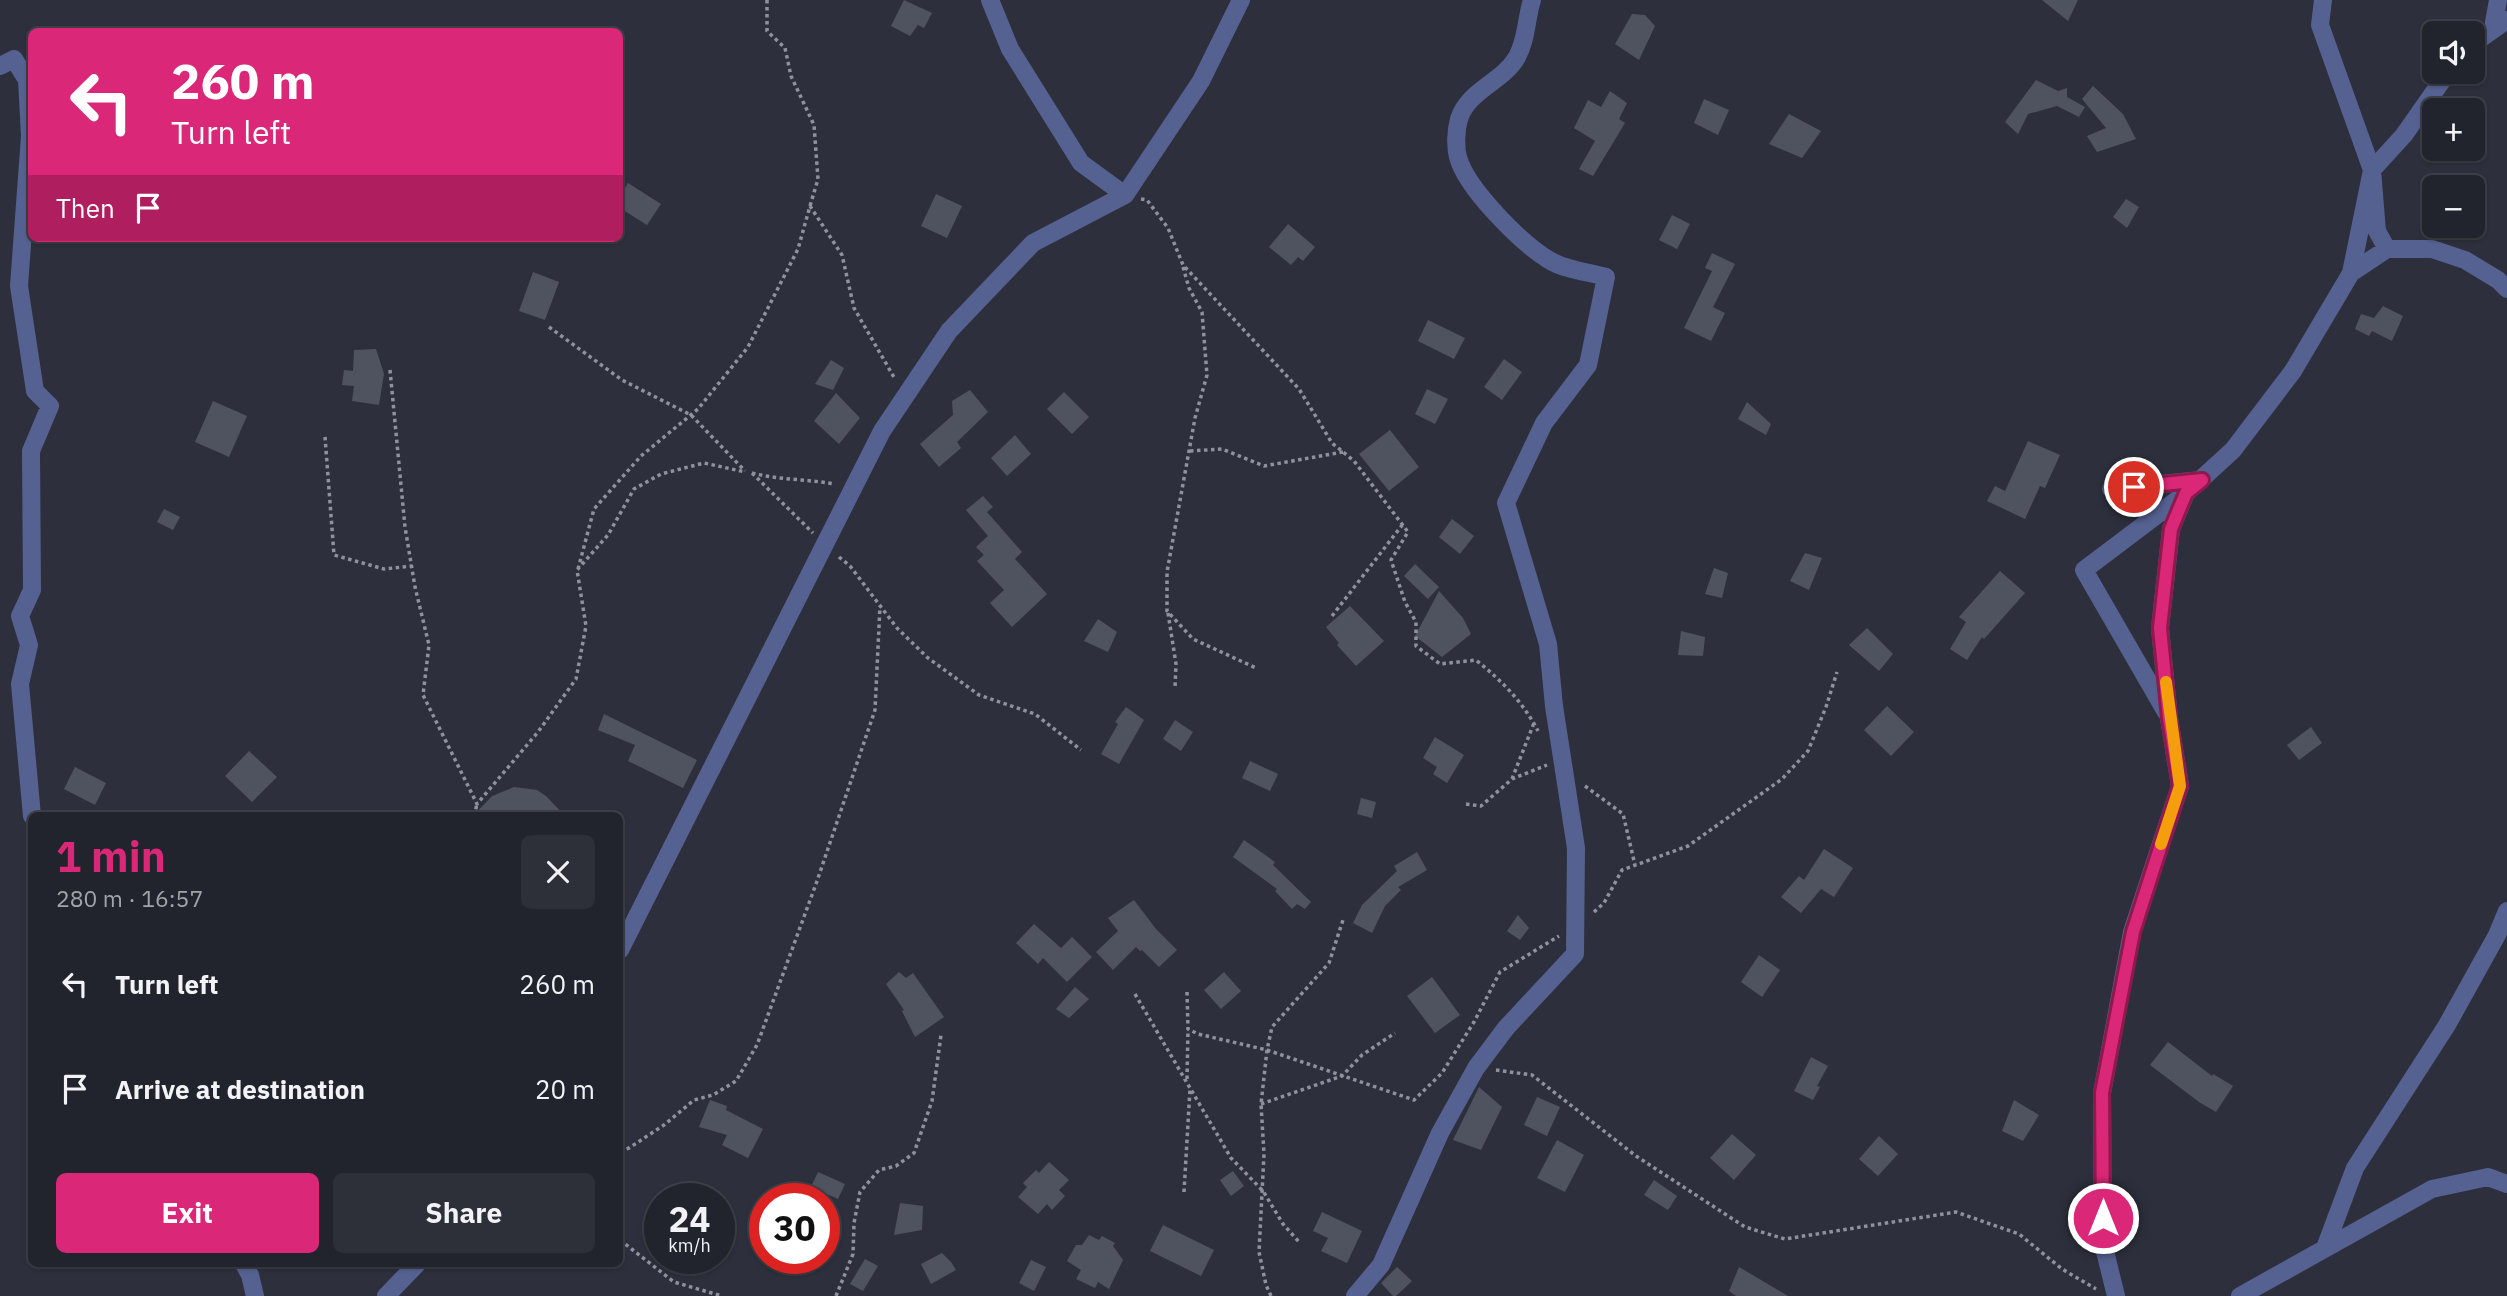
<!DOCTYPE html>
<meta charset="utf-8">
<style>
:root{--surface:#22242d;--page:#2e3039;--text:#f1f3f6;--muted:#a2a4aa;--line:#3f4149;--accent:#db2777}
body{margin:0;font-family:"IBM Plex Sans",sans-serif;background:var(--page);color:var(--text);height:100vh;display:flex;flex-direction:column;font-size:26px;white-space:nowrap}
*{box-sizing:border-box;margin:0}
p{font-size:23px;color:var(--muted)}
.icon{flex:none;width:38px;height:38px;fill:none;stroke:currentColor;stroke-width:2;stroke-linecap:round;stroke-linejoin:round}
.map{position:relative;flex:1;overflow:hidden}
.sheet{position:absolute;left:28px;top:812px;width:595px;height:455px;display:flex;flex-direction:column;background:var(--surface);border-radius:10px;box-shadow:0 2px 5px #0004,0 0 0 2px var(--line)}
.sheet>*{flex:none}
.guide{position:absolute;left:28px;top:28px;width:595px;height:214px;border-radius:10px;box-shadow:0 2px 5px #0004,0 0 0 2px var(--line);background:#db2777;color:#fff;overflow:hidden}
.fabs{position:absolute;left:2422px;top:21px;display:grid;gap:14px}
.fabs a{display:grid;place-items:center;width:63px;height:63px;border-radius:10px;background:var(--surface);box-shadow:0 2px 5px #0004,0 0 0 2px var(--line);font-size:35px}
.speed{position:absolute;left:644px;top:1183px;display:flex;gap:14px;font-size:35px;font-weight:700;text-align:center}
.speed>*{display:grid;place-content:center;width:91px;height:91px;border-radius:50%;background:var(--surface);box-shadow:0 2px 5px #0004,0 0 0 2px var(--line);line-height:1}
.speed small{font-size:18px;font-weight:400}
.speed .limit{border:10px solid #d22;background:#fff;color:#111}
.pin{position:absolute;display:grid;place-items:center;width:60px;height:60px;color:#fff;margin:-30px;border:4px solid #fff;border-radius:50%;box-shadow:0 2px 7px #0007}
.me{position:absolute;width:77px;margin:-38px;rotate:0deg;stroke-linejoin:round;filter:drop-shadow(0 0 5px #0008)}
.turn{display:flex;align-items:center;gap:24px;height:147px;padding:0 28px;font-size:32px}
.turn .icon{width:91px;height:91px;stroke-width:2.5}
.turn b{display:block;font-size:49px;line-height:60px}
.then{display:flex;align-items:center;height:66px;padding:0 28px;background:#0003;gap:14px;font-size:26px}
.round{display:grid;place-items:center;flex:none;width:74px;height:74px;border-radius:10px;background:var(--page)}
.summary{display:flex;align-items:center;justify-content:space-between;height:119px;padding:0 28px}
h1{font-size:42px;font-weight:700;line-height:52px;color:var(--accent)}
.primary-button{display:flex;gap:14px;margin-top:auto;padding:14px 28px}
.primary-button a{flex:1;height:80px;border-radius:10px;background:var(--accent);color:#fff;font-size:28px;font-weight:700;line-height:80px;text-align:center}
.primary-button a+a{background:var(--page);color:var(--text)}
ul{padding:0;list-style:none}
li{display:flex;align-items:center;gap:21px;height:105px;padding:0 28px}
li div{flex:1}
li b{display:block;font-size:26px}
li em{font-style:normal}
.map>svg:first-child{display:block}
</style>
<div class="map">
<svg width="2507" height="1296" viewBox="0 0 2507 1296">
<rect width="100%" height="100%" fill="#2d303c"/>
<!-- building -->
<path fill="#4f5360" d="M904 0 932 13 924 28 918 25 910 36 891 26Z
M2042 0H2078L2068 21Z
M1632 14 1645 15 1655 26 1639 60 1615 44Z
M2036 80 2058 91 2067 88V97L2085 107 2079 117 2057 106 2028 114 2018 134 2005 122Z
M2093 86 2123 114 2136 139 2097 152 2087 136 2106 128 2082 99Z
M1610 91 1627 103 1619 119 1625 123 1593 176 1579 169 1595 141 1574 128 1588 100 1601 107Z
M1704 99 1729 110 1718 135 1694 123Z
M1789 114 1821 131 1802 158 1769 144Z
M628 183 661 204 647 225 620 208V196Z
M936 194 962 206 947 238 921 226Z
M2126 199 2139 207 2127 228 2113 217Z
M1672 215 1690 224 1677 249 1659 240Z
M1288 224 1315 247 1303 261 1298 257 1291 265 1269 247Z
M1712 253 1735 264 1713 307 1725 313 1711 341 1684 328 1712 271 1705 268Z
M533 272 559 282 545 320 519 311Z
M2383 306 2403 316 2392 341 2372 331 2369 336 2355 329 2361 314 2374 318Z
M1428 320 1465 338 1454 359 1418 341Z
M376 349 384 374 379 405 352 401 354 386 342 385 344 370 353 371 354 350Z
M1504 359 1522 372 1502 400 1484 387Z
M831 360 844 368 833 390 815 384Z
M1427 389 1448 399 1435 424 1415 414Z
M970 390 988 412 957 442 961 448 939 467 920 444 953 415 952 401Z
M1064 392 1089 417 1072 434 1047 409Z
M836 393 860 418 839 444 814 421Z
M213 401 247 416 229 457 195 442Z
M1747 402 1771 424 1766 435 1738 419Z
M1390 430 1419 467 1389 491 1359 454Z
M1015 435 1031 454 1007 476 991 458Z
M2028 441 2060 455 2045 488 2040 486 2025 519 1987 501 1995 486 2005 491Z
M983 496 993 507 987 512 1022 552 1015 559 1047 594 1012 627 990 603 1004 590 977 561 984 555 976 547 988 536 966 510Z
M164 509 180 517 173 530 157 522Z
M1452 519 1474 536 1460 554 1439 537Z
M1805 553 1822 558 1809 590 1790 581Z
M1415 564 1439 587 1428 599 1404 576Z
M1714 568 1728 573 1722 598 1705 594Z
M2000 571 2025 593 1984 639 1982 637 1967 660 1950 649 1966 622 1959 617Z
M1439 591 1463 618 1471 634 1442 657 1415 636Z
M1350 606 1384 641 1356 666 1337 645 1339 643 1326 627Z
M1098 619 1117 632 1108 652 1084 641Z
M1867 628 1893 654 1879 671 1849 645Z
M1681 631 1705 637 1703 656 1678 655Z
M1887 706 1914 732 1891 756 1864 730Z
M1126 707 1144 720 1119 764 1101 754 1118 724 1115 722Z
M604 714 697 760 683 788 628 761 635 745 598 730Z
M1175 720 1193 732 1181 751 1163 739Z
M2311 727 2322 743 2299 760 2287 745Z
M1435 737 1464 755 1447 783 1433 774 1437 767 1423 758Z
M249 751 277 777 252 802 225 776Z
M1250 761 1278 774 1270 791 1242 778Z
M75 767 106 783 95 805 64 789Z
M514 787 537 790 546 796 565 816H473L492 796Z
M1361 798 1376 802 1372 818 1357 814Z
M1244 840 1275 862 1273 865 1311 902 1305 909 1297 904 1292 909 1275 891 1277 889 1233 857Z
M1824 849 1853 868 1834 897 1821 889 1801 913 1781 897 1799 876 1804 880Z
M1417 852 1427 870 1398 887 1401 890 1385 906 1372 933 1353 923 1362 905 1397 871 1394 866Z
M1134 900 1156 929 1177 950 1159 967 1142 950 1140 951 1136 947 1113 970 1096 952 1118 931 1108 918Z
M1518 915 1529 928 1520 940 1507 931Z
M1034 924 1061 948 1072 937 1092 957 1067 982 1043 958 1038 964 1016 943Z
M1759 955 1780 970 1762 997 1741 982Z
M899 972 906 978 913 973 944 1017 915 1037 902 1011 904 1010 886 984Z
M1224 972 1241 991 1221 1009 1204 990Z
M1432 977 1460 1015 1435 1033 1407 996Z
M1075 987 1089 999 1069 1018 1056 1009Z
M2168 1042 2212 1076 2213 1074 2233 1086 2216 1112 2199 1102 2150 1065Z
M1811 1057 1828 1066 1817 1086 1820 1087 1813 1100 1794 1091Z
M1479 1087 1502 1107 1481 1150 1453 1140Z
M1537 1097 1560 1107 1547 1136 1524 1125Z
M710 1100 727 1106 726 1110 763 1129 748 1158 722 1145 727 1135 699 1127Z
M2014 1100 2039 1115 2023 1141 2002 1131Z
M1732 1134 1756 1155 1734 1180 1710 1158Z
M1879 1136 1898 1154 1878 1176 1859 1159Z
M1557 1140 1584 1155 1565 1192 1537 1178Z
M1049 1162 1069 1180 1059 1190 1065 1196 1052 1210 1047 1204 1038 1214 1018 1197 1027 1187 1023 1183 1036 1170 1039 1173Z
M1233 1171 1244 1186 1231 1196 1220 1180Z
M818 1172 845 1184 838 1199 811 1187Z
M1654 1180 1677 1196 1668 1210 1644 1195Z
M900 1203 923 1206 922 1230 894 1235Z
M1322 1212 1362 1231 1347 1263 1321 1251 1328 1238 1313 1231Z
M1163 1225 1214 1250 1201 1276 1150 1251Z
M1089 1235 1099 1240 1102 1236 1115 1243 1113 1246 1123 1260 1109 1289 1098 1282 1095 1288 1076 1279 1081 1270 1067 1261 1076 1245H1082Z
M942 1253 951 1262 956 1270 931 1284 921 1264Z
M865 1259 878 1266 863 1291 850 1284Z
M1031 1260 1046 1267 1034 1291 1019 1283Z
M1397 1267 1412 1281 1396 1296H1393L1381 1283Z
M1739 1267 1788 1296H1736L1729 1291Z"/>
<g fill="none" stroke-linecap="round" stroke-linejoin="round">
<!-- path -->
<path stroke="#8f929c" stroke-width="3.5" stroke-dasharray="3.5 3.5" stroke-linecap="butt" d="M767 0V31L785 48 791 76 814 125 818 179 810 206
M1141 199 1147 200 1168 228 1183 265 1299 389 1332 443 1354 461 1408 532 1391 560 1405 602 1416 622V646L1440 664 1476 660C1502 681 1523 702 1538 731
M1183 267 1189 288 1202 312 1207 375 1195 418 1167 572V611L1193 639 1256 668
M549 327 622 380 691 415 745 471
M390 370 405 527 415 587 429 645 423 695 477 804 538 732 576 679 586 626 577 570 608 535 634 489 661 474 704 463 745 472
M325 437 334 555 384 569 412 566
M1190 451 1222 449 1264 466 1343 452
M752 473 813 533
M752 473C779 480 807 479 834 484
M839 557 850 566 897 628 928 658 979 695 1035 714 1081 750
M578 569 594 509 641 456 698 409 748 347 798 249 810 206 842 255 854 308 895 379
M1168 613 1176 664 1175 688
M1332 616 1403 524
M1512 779 1534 723
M1585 786 1623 814 1635 865
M1466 804 1481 806 1512 779 1547 765
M474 816 477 804
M1594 912 1604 903 1622 870 1688 846 1782 779 1808 751 1826 707 1837 672
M1187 992 1188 1029 1198 1034 1267 1050 1414 1100 1442 1073 1474 1022 1500 972 1559 936
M1135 994 1231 1158 1263 1191 1283 1224 1300 1243
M1496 1070 1532 1075 1636 1156 1745 1227 1785 1239 1956 1212 2019 1234 2062 1269 2096 1289
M1187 1079 1188 1029
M1261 1104 1342 1076 1362 1055 1395 1033
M620 1151 629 1148 664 1125 694 1100 713 1095 736 1081 757 1045 816 884 875 710 880 606
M1184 1192 1190 1089
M620 1240 674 1282 722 1296
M836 1296 853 1254 854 1223 860 1192 879 1170 896 1166 914 1153 932 1101 941 1035
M1271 1296 1266 1285 1259 1252 1264 1154 1261 1104 1267 1050 1272 1027 1329 963 1343 920"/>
<!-- minor -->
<path stroke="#556191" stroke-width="18" d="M990 0 1010 49 1081 163 1125 195
M2493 28 2498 0
M2473 44 2507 20
M0 66 14 59 27 80 30 136 19 286 35 391 50 406 31 451 32 590 20 616 29 645 20 684 32 816
M2387 249 2377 231 2372 170 2404 135 2448 72
M2351 273 2387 249H2432L2465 260 2498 280 2507 289
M2111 489 2201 480
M2166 712 2084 570 2186 493
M620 950 882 431 949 331 1033 243 1125 195 1201 81 1241 0
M2325 1248 2355 1168 2447 1025 2497 935 2507 911
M244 1264 250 1275 255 1296
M386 1296 417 1264
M1355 1296 1381 1265 1440 1133 1476 1068 1506 1028 1575 954 1576 848 1554 706 1548 644 1506 503 1544 423 1588 365 1606 277C1589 272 1565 270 1549 260 1521 243 1466 188 1458 157 1455 146 1456 130 1459 119 1468 90 1503 82 1517 57 1527 39 1526 19 1532 0
M2116 1296 2103 1243 2102 1093 2132 932 2180 786 2169 718 2160 628 2171 529 2186 493 2233 450 2293 371 2351 273 2372 170 2320 25 2323 0
M2240 1296 2432 1189 2488 1177 2507 1184"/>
</g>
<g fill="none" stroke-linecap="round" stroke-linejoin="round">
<defs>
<path id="route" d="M2103 1218 2102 1093 2133 932 2180 786 2169 718 2160 628 2171 529 2186 493 2202 480 2134 487"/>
</defs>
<!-- route casing -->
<use href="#route" stroke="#8e194d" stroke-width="18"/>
<!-- route -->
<use href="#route" stroke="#db2777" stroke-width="12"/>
<!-- slow -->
<path stroke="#f59e0b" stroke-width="12" d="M2161 844 2180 786 2166 682"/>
</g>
</svg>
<div class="fabs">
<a><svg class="icon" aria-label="sound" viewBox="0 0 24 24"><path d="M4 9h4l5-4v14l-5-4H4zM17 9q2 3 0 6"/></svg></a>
<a>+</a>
<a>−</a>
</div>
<div class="speed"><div>24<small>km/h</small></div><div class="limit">30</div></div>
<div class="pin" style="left:2134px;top:487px;background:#d93025"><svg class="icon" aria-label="arrive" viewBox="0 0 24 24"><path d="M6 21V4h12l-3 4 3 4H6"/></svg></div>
<svg class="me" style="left:2103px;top:1218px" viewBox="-20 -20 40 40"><circle r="17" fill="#db2777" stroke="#fff" stroke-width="3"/><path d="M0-11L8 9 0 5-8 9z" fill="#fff"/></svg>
<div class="guide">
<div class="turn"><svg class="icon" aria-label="left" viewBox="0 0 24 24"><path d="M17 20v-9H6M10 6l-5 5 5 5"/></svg><div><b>260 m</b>Turn left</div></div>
<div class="then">Then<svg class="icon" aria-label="arrive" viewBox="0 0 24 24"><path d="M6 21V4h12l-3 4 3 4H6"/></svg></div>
</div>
<section class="sheet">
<div class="summary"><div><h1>1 min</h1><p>280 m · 16:57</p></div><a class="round"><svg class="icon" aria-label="close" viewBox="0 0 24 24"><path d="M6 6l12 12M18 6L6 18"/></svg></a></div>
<ul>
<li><svg class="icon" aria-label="left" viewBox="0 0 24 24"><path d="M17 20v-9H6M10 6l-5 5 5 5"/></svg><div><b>Turn left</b></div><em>260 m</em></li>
<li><svg class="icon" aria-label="arrive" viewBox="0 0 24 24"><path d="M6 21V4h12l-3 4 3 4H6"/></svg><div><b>Arrive at destination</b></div><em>20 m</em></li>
</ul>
<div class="primary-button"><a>Exit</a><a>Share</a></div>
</section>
</div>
